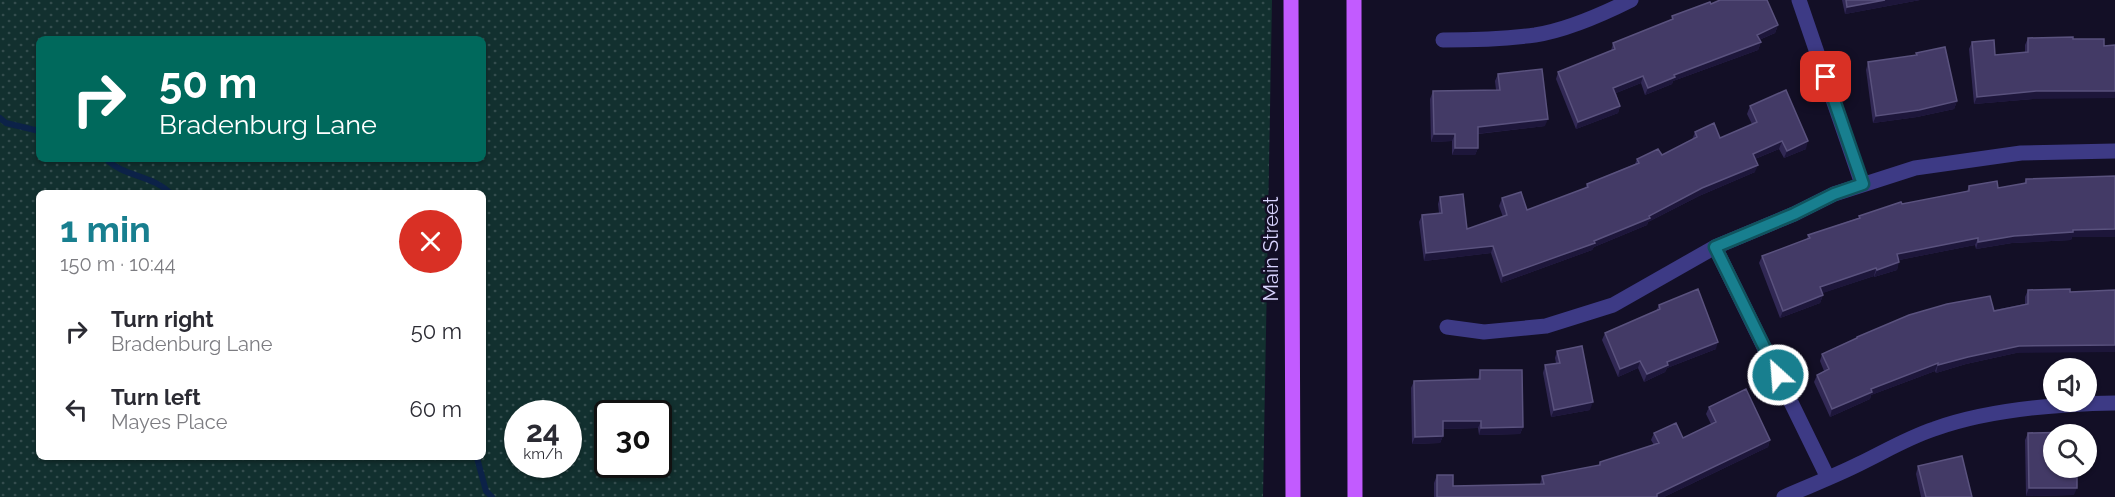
<!DOCTYPE html>
<meta charset="utf-8">
<style>
:root{--surface:#fff;--page:#f2f2f3;--text:#2b2b33;--muted:#7c7c81;--accent:#187f8f}
body{margin:0;font-family:Raleway,sans-serif;background:var(--page);color:var(--text);height:100vh;display:flex;flex-direction:column;font-size:22px;white-space:nowrap}
*{box-sizing:border-box;margin:0}
p{font-size:20px;color:var(--muted)}
.icon{flex:none;width:33px;height:33px;fill:none;stroke:currentColor;stroke-width:2;stroke-linecap:round;stroke-linejoin:round}
.map{position:relative;flex:1;overflow:hidden}
.drawer{position:absolute;left:36px;top:190px;width:450px;height:270px;display:flex;flex-direction:column;background:var(--surface);border-radius:9px;box-shadow:0 2px 4px #0004}
.drawer>*{flex:none}
.top-card{position:absolute;left:36px;top:36px;width:450px;height:126px;border-radius:9px;box-shadow:0 2px 4px #0004;background:#00695c;color:#fff;overflow:hidden}
.fabs{position:absolute;left:2043px;top:358px;display:grid;gap:12px}
.fabs a{display:grid;place-items:center;width:54px;height:54px;border-radius:50%;background:var(--surface);box-shadow:0 2px 4px #0004;font-size:30px}
.speed{position:absolute;left:504px;top:400px;display:flex;gap:12px;font-size:30px;font-weight:700;text-align:center}
.speed>*{display:grid;place-content:center;width:78px;height:78px;border-radius:50%;background:var(--surface);box-shadow:0 2px 4px #0004;line-height:1}
.speed small{font-size:15px;font-weight:400}
.speed .limit{border:3px solid #111;border-radius:9px;background:#fff;color:#111}
.pin{position:absolute;display:grid;place-items:center;width:51px;height:51px;color:#fff;margin:-26px;border-radius:12px;box-shadow:0 3px 9px #0006}
.me{position:absolute;width:66px;margin:-33px;rotate:334deg;stroke-linejoin:round;filter:drop-shadow(0 0 4px #0008)}
.turn{display:flex;align-items:center;gap:21px;height:126px;padding:0 24px;font-size:27px}
.turn .icon{width:78px;height:78px;stroke-width:2.5}
.turn b{display:block;font-size:42px;line-height:51px}
.round{display:grid;place-items:center;flex:none;width:63px;height:63px;border-radius:32px;background:var(--page)}
.headline{display:flex;align-items:center;justify-content:space-between;height:102px;padding:0 24px}
h1{font-size:36px;font-weight:700;line-height:45px;color:var(--accent)}
ul{padding:0;list-style:none}
li{display:flex;align-items:center;gap:18px;height:78px;padding:0 24px}
li div{flex:1}
li b{display:block;font-size:22px}
li em{font-style:normal}
.map>svg:first-child{display:block}
</style>
<div class="map">
<svg width="2115" height="497" viewBox="0 0 2115 497">
<defs>
<pattern id="grass-dots" width="8" height="8" patternUnits="userSpaceOnUse" patternTransform="scale(1.5)"><rect width="8" height="8" fill="#12302f"/><path d="M2 2h.1M6 6h.1" fill="none" stroke="#344d4e" stroke-width="1.8" stroke-linecap="round"/></pattern>
</defs>
<rect width="100%" height="100%" fill="#130f26"/>
<!-- grass -->
<path fill="url(#grass-dots)" fill-rule="evenodd" d="M0 0H1272L1263 497H0ZM39 39H483V159H39ZM39 194H483V458H39ZM518 414H568V465H518ZM608 414H658V465H608Z"/>
<g fill="none" stroke-linecap="round" stroke-linejoin="round">
<!-- stream -->
<path stroke="#0c2248" stroke-width="6" d="M0 118 6 123 39 131
M106 159C124 177 153 175 171 194
M477 458 486 491 492 497"/>
<!-- minor -->
<path stroke="#3d3a85" stroke-width="15" d="M1799 0 1862 184
M1443 40C1474 40 1505 39 1535 35 1567 30 1603 14 1631 0
M1715 247 1828 478
M1447 327 1484 332 1546 326 1613 305 1715 247 1794 214 1834 194 1915 168 2021 153 2115 151
M1784 497C1809 486 1835 476 1859 464 1884 452 1907 438 1934 429 1987 410 2058 404 2115 403"/>
<!-- primary -->
<path stroke="#c25bff" stroke-width="15" d="M1291 0 1293 497
M1354 0 1355 497"/>
</g>
<!-- wall -->
<path fill="#312854" d="M1842 0H1920L1845 14Z
M1711 4 1778 25 1775 33 1759 40 1761 42 1758 50 1673 81 1672 84 1645 95 1641 83 1616 93 1620 106 1618 113 1576 129 1556 79 1558 72 1611 51 1613 43 1671 20 1672 16Z
M2028 38 2033 99 1974 104 1969 49 1972 42 1995 55 2025 52V45Z
M1916 53 1957 101 1954 109 1917 117 1873 123 1866 70 1868 62 1916 56Z
M1498 74 1545 126 1478 134V148L1475 155H1452V141L1431 142 1430 99 1433 91 1496 90 1495 81Z
M1750 106 1806 149 1784 158 1779 149 1755 159V172L1699 196 1648 222 1647 225 1594 247 1592 250 1501 283 1491 253 1424 261 1419 222 1422 215 1439 213 1438 204 1440 197 1467 229 1503 217 1499 206 1502 198 1527 210 1585 188 1587 184 1635 164 1637 159 1662 155 1692 140 1695 132 1720 138 1752 124 1747 114Z
M2115 176V237H2072L2071 240 2012 243 1976 249 1975 245 1899 260 1897 270 1874 277V276L1822 293 1823 295 1820 303 1780 318 1759 263 1762 256 1807 239 1808 235 1858 218 1859 216 1902 204 1967 191 1969 186 1998 188 2024 184 2026 179Z
M2070 289 2016 353 1966 364 1936 373 1935 371 1871 395 1870 399 1830 417 1814 382 1817 375 1824 371 1820 361 1822 354 1856 339 1857 337 2025 304V297L2028 290Z
M1659 305 1716 349 1667 368 1665 372 1644 382 1638 368 1618 377 1602 340 1605 333 1656 311Z
M1557 351 1590 410 1551 417 1543 373 1545 365 1556 363 1555 358Z
M1480 370 1523 427 1520 434 1479 435 1478 428 1443 429V436L1440 443 1412 444 1411 388 1414 381 1478 379Z
M1709 407 1770 440 1768 447 1664 497H1434V483L1437 475 1453 486 1540 484 1542 476 1599 465 1600 462 1654 445 1651 440 1654 433 1683 438 1711 424 1706 414Z
M2028 433 2074 495 2026 496 2025 440Z
M1918 466 1972 497H1921L1916 474Z"/>
<!-- shaded-wall -->
<path fill="#1d163a" d="M1885 0H1920L1845 14 1847 7Z
M1778 25 1775 33 1754 42 1757 35Z
M1761 42 1758 50 1673 81 1672 84 1645 95 1648 88 1674 75Z
M1643 76 1641 83 1611 95 1613 88Z
M2036 91H2115V98L2033 99 1974 104 1977 97Z
M1957 101 1954 109 1917 117 1873 123 1876 116Z
M1620 106 1618 113 1576 129 1578 122Z
M1548 119 1545 126 1475 134 1478 127Z
M1434 134H1455L1452 141 1431 142Z
M1782 141 1779 149 1750 161 1753 154Z
M1808 141 1806 149 1784 158 1787 151Z
M1455 148H1478L1475 155H1452Z
M1758 165 1755 172 1699 196 1648 222 1647 225 1594 247 1592 250 1501 283 1503 276 1594 241 1649 216 1702 188Z
M2115 229V237H2072L2071 240 2012 243 1976 249 1978 242 2014 236 2073 230Z
M1978 238 1975 245 1894 261 1897 254Z
M1493 246 1491 253 1424 261 1426 253Z
M1899 262 1897 270 1874 277 1877 270Z
M1876 268 1874 276 1817 295 1820 287Z
M1823 295 1820 303 1780 318 1783 311Z
M1718 342 1716 349 1667 368 1665 372 1644 382 1647 374 1667 362Z
M2115 345V352L2016 353 1966 364 1936 373 1938 365 1968 357 2019 346Z
M1640 361 1638 368 1618 377 1620 369Z
M1938 363 1935 371 1871 395 1870 399 1830 417 1832 409 1871 389Z
M1593 402 1590 410 1551 417 1554 410Z
M1443 421H1481L1478 428 1440 429Z
M1523 427 1520 434 1479 435 1481 428Z
M1443 436 1440 443 1412 444 1415 437Z
M1770 440 1768 447 1664 497H1656L1657 494Z
M2029 488H2077L2074 495 2026 496Z"/>
<!-- building -->
<path fill="#433a66" stroke="#5a527e" stroke-width="1.5" d="M1720 0H1767L1778 25 1757 35 1761 42 1674 75 1675 77 1648 88 1643 76 1613 88 1620 106 1578 122 1558 72 1615 49 1613 43 1673 19 1672 16 1710 2 1711 4Z
M1846 0H1885L1847 7Z
M2073 37V39H2104V46L2115 45V91H2036L1977 97 1972 42 1994 40 1995 55 2028 52V38Z
M1945 47 1957 101 1919 110 1876 116 1868 62 1917 55 1916 53Z
M1542 69 1548 119 1478 127V148H1455V134H1434L1433 91 1500 90 1498 74Z
M1786 90 1808 141 1787 151 1782 141 1753 154 1758 165 1702 188 1649 216 1650 218 1594 241 1595 243 1503 276 1493 246 1426 253 1422 215 1442 213 1440 197 1463 194 1467 229 1507 215 1502 198 1521 192 1527 210 1588 187 1587 184 1639 163 1637 159 1658 149 1662 155 1697 137 1695 132 1714 123 1720 138 1757 122 1750 106Z
M2115 176V229L2073 230V232L2014 236 1978 242V238L1897 254 1899 262 1877 270 1876 268 1820 287 1823 295 1783 311 1762 256 1810 238 1808 235 1860 218 1859 216 1901 202 1902 204 1969 191V186L1997 181 1998 188 2026 183V179Z
M1698 289 1718 342 1667 362 1668 365 1647 374 1640 361 1620 369 1605 333 1660 309 1659 305Z
M2070 289V292L2115 290V345L2019 346 1968 357 1938 365V363L1871 389 1872 392 1832 409 1817 375 1829 369 1822 354 1857 338V337L1909 315 1947 304 1990 296 1994 311 2028 304V290Z
M1582 346 1593 402 1554 410 1545 365 1560 363 1557 351Z
M1480 370H1522L1523 427 1481 428V421H1443V436L1415 437 1414 381 1480 379Z
M1746 389 1770 440 1657 494V497H1437V475H1453V486L1544 484 1542 476 1600 465V462L1659 443 1654 433 1676 423 1683 438 1716 422 1709 407Z
M2076 432V435H2054V468H2077V488H2029L2028 433Z
M1962 456 1972 497H1926L1918 466Z"/>
<g fill="none" stroke-linecap="round" stroke-linejoin="round">
<defs>
<path id="route" d="M1778 375 1715 247 1794 214 1834 194 1863 184 1826 77"/>
</defs>
<!-- route casing -->
<use href="#route" stroke="#10535d" stroke-width="15"/>
<!-- route -->
<use href="#route" stroke="#187f8f" stroke-width="10"/>
</g>
<g text-anchor="middle" dominant-baseline="central" stroke-width="5" stroke-linejoin="round" paint-order="stroke">
<!-- street labels -->
<g font-size="20" fill="#d9d4ff" stroke="#130f26">
<text transform="translate(1271 249) rotate(-90)">Main Street</text>
</g>
</g>
</svg>
<div class="fabs">
<a><svg class="icon" aria-label="sound" viewBox="0 0 24 24"><path d="M4 9h4l5-4v14l-5-4H4zM17 9q2 3 0 6"/></svg></a>
<a><svg class="icon" aria-label="search" viewBox="0 0 24 24"><circle cx="10" cy="10" r="6"/><path d="M15 15l6 6"/></svg></a>
</div>
<div class="speed"><div>24<small>km/h</small></div><div class="limit">30</div></div>
<div class="pin" style="left:1826px;top:77px;background:#d93025"><svg class="icon" aria-label="arrive" viewBox="0 0 24 24"><path d="M6 21V4h12l-3 4 3 4H6"/></svg></div>
<svg class="me" style="left:1778px;top:375px" viewBox="-20 -20 40 40"><circle r="17" fill="#187f8f" stroke="#fff" stroke-width="3"/><path d="M0-11L8 9 0 5-8 9z" fill="#fff"/></svg>
<div class="top-card">
<div class="turn"><svg class="icon" aria-label="right" viewBox="0 0 24 24"><path d="M7 20v-9h11M14 6l5 5-5 5"/></svg><div><b>50 m</b>Bradenburg Lane</div></div>
</div>
<section class="drawer">
<div class="headline"><div><h1>1 min</h1><p>150 m · 10:44</p></div><a class="round" style="background:#d93025;color:#fff"><svg class="icon" aria-label="close" viewBox="0 0 24 24"><path d="M6 6l12 12M18 6L6 18"/></svg></a></div>
<ul>
<li><svg class="icon" aria-label="right" viewBox="0 0 24 24"><path d="M7 20v-9h11M14 6l5 5-5 5"/></svg><div><b>Turn right</b><p>Bradenburg Lane</p></div><em>50 m</em></li>
<li><svg class="icon" aria-label="left" viewBox="0 0 24 24"><path d="M17 20v-9H6M10 6l-5 5 5 5"/></svg><div><b>Turn left</b><p>Mayes Place</p></div><em>60 m</em></li>
</ul>
</section>
</div>
